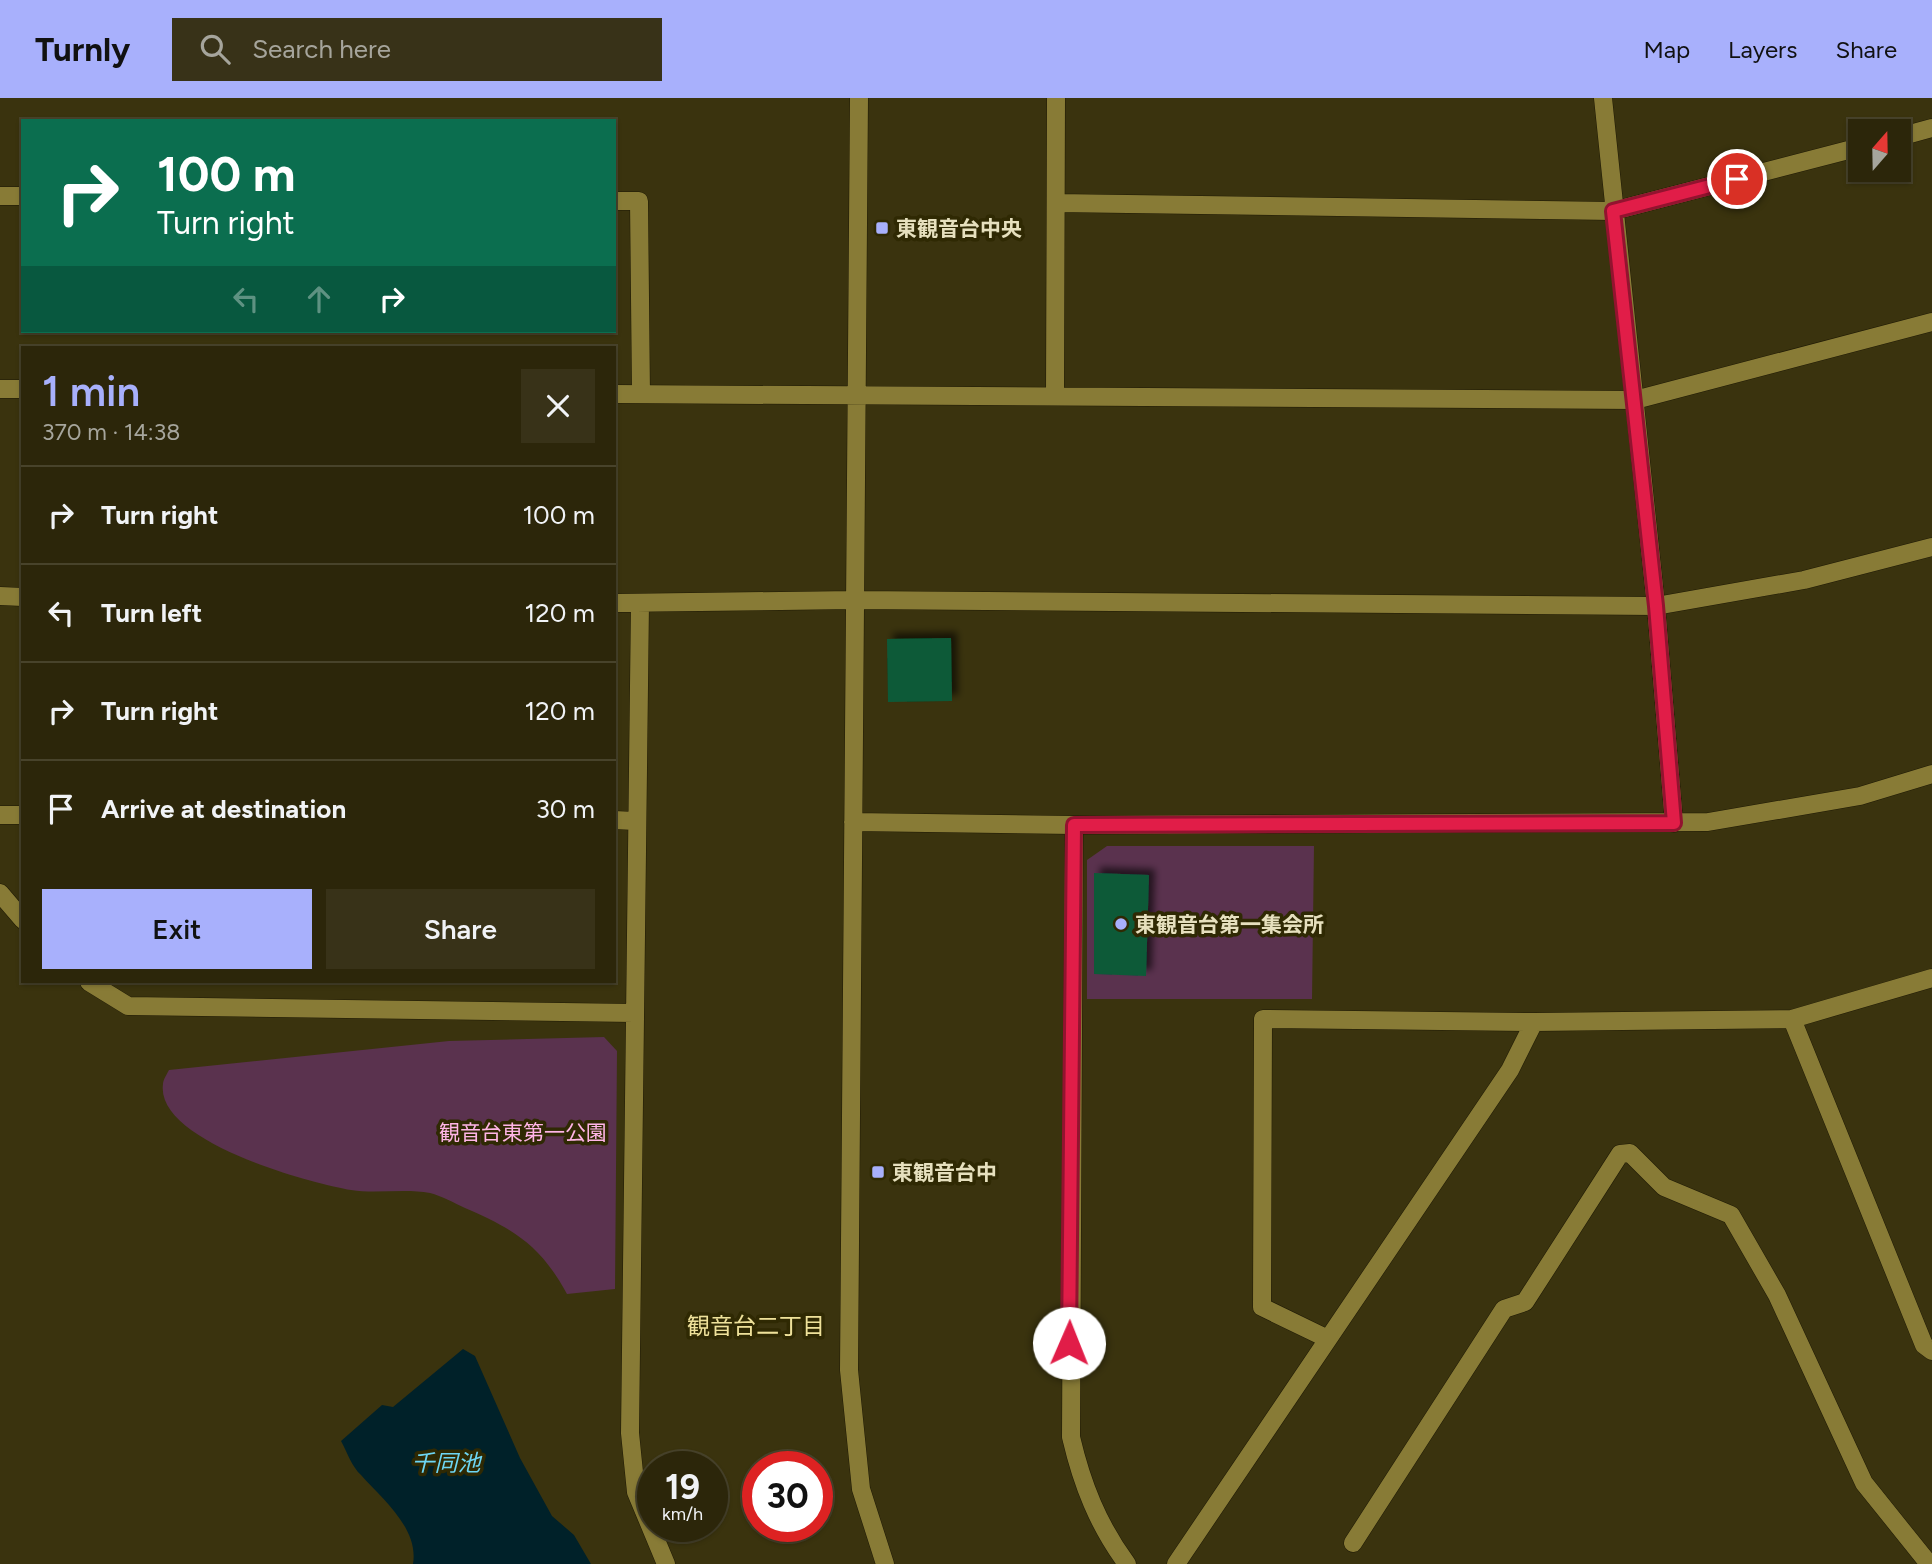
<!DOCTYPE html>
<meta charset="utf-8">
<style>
:root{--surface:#2c260a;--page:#383218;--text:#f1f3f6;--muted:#a6a59c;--line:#48432b;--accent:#a8b0fc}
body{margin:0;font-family:Figtree,"Noto Sans JP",sans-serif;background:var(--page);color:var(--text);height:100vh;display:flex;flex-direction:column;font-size:26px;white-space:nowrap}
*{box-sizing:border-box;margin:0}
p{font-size:23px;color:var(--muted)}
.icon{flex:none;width:38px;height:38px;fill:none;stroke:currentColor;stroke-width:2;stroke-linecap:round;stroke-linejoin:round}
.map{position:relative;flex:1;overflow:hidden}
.side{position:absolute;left:21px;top:248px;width:595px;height:637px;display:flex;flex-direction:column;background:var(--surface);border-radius:0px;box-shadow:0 2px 5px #0004,0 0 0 2px var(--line)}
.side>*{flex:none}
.banner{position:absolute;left:21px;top:21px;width:595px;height:214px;border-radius:0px;box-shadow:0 2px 5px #0004,0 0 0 2px var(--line);background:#0b6e4f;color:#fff;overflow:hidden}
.needle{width:46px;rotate:20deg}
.buttons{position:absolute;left:1848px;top:21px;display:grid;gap:14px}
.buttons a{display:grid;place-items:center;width:63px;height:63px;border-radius:0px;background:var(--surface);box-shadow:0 2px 5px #0004,0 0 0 2px var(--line);font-size:35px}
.speed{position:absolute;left:637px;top:1353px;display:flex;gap:14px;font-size:35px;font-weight:700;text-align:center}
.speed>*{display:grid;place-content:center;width:91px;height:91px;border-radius:50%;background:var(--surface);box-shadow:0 2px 5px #0004,0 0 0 2px var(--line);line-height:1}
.speed small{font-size:18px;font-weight:400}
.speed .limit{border:10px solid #d22;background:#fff;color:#111}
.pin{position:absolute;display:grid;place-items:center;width:60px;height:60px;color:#fff;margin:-30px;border:4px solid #fff;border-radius:50%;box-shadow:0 2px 7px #0007}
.me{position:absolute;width:77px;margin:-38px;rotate:1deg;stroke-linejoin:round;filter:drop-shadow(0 0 5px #0008)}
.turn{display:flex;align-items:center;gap:24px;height:147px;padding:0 21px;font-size:32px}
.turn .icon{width:91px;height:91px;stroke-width:2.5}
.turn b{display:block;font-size:49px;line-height:60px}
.lanes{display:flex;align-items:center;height:66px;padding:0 21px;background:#0003;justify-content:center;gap:35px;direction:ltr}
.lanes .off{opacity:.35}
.round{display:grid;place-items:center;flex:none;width:74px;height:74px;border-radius:0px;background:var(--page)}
.overview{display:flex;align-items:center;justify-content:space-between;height:119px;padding:0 21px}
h1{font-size:42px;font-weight:600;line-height:52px;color:var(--accent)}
.action{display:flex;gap:14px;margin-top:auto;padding:14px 21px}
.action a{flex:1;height:80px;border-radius:0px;background:var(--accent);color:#111;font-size:28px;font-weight:600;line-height:80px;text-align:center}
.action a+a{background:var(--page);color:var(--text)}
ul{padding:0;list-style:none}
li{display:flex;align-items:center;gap:21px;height:98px;padding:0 21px;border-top:2px solid var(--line)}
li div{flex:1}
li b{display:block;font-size:26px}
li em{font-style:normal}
header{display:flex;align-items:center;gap:42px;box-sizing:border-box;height:98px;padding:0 35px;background:var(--accent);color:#111}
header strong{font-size:33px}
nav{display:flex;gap:38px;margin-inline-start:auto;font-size:24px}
.search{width:490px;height:63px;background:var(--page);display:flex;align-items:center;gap:18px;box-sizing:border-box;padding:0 24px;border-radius:0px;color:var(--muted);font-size:26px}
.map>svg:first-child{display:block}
</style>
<header>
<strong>Turnly</strong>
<div class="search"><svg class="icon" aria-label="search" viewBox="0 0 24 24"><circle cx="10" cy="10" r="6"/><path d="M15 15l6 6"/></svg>Search here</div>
<nav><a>Map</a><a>Layers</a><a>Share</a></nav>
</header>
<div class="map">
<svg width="1932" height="1466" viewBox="0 0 1932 1466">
<defs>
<filter id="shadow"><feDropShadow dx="6" dy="-6" stdDeviation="3.5" flood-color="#0009"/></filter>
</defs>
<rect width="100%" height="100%" fill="#3a330e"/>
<!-- green -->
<path fill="#5a324e" d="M1107 748H1314L1312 901H1087V762Z
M604 939 617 953 615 1191 567 1196C541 1148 514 1131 465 1110 454 1105 442 1098 430 1095 405 1090 377 1096 351 1092 309 1085 155 1043 163 986 163 982 167 976 169 972L449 943Z"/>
<!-- water -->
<path fill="#002129" d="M463 1251 475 1258 520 1360 552 1418 574 1437 591 1466H413C419 1430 382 1401 361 1377 352 1369 347 1354 341 1343L382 1307 393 1309Z"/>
<!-- building -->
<path fill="#0a5a39" filter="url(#shadow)" d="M951 540 952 603 888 604 887 541Z
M1094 775 1149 777 1146 878 1094 876Z"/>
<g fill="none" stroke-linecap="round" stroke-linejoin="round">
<defs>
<path id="minor" d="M859 0 849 1272 861 1391 885 1466
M1603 0 1656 508 1674 725
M1899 39 1932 30
M0 98H23
M614 103H639L641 296
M1056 105 1613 113 1860 49
M0 291H23
M614 296 1635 302 1932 224
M1055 298 1056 0
M0 498 23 499
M614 505 854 502 1656 508 1804 482 1932 449
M640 505 630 1335 636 1394 666 1466
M0 717H23
M614 722 635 723
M853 724 1074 727 1708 724 1860 698 1932 676
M1074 727 1071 1339C1082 1386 1098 1427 1127 1466
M0 795 23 822
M89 884 128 908 634 915
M1792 921 1924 1247 1932 1253
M1328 1241 1262 1209 1263 921 1534 924 1792 921 1932 880
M1353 1445 1504 1211 1525 1204 1620 1056 1630 1055 1664 1089 1731 1117 1777 1197 1864 1385 1929 1466
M1176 1466 1510 972 1534 924"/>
</defs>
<!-- minor casing -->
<use href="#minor" stroke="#1f1a05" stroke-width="19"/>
<!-- minor -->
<use href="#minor" stroke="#887b36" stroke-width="18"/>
</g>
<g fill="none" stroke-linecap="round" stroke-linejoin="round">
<defs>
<path id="route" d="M1069 1245 1074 727 1674 725 1656 508 1613 113 1737 81"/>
</defs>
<!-- route casing -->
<use href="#route" stroke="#92132f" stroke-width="18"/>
<!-- route -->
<use href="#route" stroke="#e11d48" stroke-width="12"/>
</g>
<!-- markers -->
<g fill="#a8b0fc" stroke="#2f2903" stroke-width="2.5">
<rect x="875" y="123" width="14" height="14" rx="3.5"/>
<circle cx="1121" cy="826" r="7"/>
<rect x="871" y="1067" width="14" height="14" rx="3.5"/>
</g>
<g text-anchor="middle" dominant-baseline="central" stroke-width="7" stroke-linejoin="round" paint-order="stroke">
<!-- poi labels -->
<g font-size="21" font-weight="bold" fill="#e6e0be" stroke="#2f2903" text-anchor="start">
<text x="896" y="130">東観音台中央</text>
<text x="1135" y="826">東観音台第一集会所</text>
<text x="892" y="1074">東観音台中</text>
</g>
<!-- park labels -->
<g font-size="21" fill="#ffb5e7" stroke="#2f2903">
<text x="523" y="1034">観音台東第一公園</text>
</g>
<!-- neighbourhood labels -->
<g font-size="23" fill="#eee19a" stroke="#2f2903">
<text x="756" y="1228">観音台二丁目</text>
</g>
<!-- water labels -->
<g font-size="23" font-style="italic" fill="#6dd6f4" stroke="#2f2903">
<text x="446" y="1365">千同池</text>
</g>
</g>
</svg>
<div class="buttons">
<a><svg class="needle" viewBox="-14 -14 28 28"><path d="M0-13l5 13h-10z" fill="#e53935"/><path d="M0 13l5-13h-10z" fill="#a6a59c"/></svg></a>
</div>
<div class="speed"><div>19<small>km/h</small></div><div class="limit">30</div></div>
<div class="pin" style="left:1737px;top:81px;background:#d93025"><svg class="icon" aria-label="arrive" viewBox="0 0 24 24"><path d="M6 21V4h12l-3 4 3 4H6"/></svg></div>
<svg class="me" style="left:1069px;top:1245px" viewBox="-20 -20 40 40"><circle r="19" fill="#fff"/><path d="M0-13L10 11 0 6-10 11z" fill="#e11d48"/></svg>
<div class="banner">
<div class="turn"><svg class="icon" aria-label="right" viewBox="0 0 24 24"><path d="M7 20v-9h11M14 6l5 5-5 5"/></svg><div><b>100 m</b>Turn right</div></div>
<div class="lanes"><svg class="icon off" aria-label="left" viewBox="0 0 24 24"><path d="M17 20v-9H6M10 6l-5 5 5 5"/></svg><svg class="icon off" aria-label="ahead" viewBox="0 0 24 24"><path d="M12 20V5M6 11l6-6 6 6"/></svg><svg class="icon" aria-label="right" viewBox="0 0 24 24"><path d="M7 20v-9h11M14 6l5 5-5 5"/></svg></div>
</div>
<section class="side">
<div class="overview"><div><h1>1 min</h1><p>370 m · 14:38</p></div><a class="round"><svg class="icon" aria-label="close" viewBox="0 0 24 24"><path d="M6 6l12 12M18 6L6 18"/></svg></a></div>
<ul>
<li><svg class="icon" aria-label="right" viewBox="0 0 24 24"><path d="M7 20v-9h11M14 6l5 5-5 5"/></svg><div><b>Turn right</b></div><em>100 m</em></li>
<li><svg class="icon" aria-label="left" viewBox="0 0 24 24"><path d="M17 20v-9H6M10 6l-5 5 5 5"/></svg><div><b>Turn left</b></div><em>120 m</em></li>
<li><svg class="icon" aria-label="right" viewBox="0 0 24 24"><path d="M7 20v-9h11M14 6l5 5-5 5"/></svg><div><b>Turn right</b></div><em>120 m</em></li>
<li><svg class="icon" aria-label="arrive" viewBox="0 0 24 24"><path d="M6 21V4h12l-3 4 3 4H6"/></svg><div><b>Arrive at destination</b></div><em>30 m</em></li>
</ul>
<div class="action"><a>Exit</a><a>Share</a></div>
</section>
</div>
